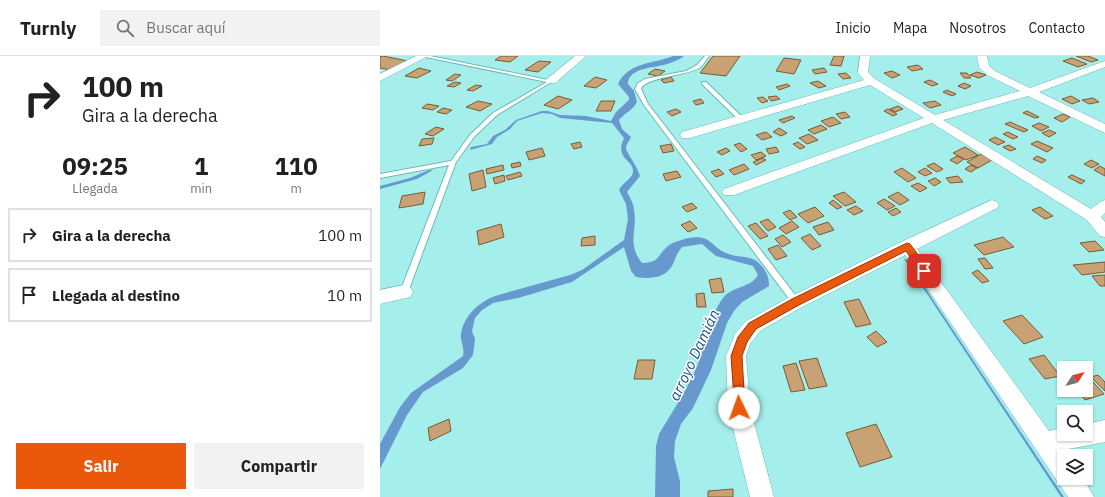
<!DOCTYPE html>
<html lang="es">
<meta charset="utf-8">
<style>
:root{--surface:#fff;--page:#f2f2f2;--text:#202124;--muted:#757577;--line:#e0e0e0;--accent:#ea580c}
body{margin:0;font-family:"IBM Plex Sans",sans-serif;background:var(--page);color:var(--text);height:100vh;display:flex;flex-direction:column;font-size:15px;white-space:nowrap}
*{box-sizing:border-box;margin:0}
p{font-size:13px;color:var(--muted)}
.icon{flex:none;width:22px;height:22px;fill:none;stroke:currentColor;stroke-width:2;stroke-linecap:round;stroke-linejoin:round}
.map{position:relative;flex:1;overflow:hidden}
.panel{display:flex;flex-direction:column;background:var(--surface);width:380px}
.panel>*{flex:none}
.top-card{background:#fff;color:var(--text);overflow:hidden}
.needle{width:26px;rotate:54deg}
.controls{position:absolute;left:677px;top:305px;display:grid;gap:8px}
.controls a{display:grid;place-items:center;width:36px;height:36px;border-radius:0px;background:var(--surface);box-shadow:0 1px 3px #0004;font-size:20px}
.pin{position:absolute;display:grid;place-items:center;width:34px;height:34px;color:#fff;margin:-17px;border-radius:8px;box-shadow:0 2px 6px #0006}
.me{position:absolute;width:44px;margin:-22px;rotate:357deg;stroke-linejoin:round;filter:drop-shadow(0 0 3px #0008)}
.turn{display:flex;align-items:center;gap:14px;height:84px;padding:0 16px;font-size:18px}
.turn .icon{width:52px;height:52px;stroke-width:2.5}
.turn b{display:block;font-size:28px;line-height:34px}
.eta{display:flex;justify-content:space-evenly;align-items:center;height:68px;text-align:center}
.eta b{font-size:24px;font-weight:700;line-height:28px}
.action{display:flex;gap:8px;margin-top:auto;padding:8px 16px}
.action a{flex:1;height:46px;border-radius:0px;background:var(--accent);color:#fff;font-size:16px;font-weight:700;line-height:46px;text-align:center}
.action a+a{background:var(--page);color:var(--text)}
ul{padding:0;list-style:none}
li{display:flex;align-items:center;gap:12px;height:54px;margin:0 8px 6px;padding:0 8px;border:2px solid var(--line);border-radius:0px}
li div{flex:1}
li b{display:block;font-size:15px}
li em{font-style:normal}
header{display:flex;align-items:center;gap:24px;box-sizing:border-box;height:56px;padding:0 20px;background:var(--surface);border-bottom:1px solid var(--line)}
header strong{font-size:19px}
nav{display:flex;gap:22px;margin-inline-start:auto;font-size:14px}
.search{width:280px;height:36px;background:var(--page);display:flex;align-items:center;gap:10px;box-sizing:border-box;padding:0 14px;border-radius:0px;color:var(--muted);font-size:15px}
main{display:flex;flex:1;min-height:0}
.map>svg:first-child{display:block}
</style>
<header>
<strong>Turnly</strong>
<div class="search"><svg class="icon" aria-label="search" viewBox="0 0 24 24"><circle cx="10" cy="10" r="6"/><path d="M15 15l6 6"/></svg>Buscar aquí</div>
<nav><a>Inicio</a><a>Mapa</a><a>Nosotros</a><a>Contacto</a></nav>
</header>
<main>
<section class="panel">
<div class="top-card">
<div class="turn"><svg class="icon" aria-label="right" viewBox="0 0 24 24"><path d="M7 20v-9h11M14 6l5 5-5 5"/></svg><div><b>100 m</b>Gira a la derecha</div></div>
</div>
<div class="eta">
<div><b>09:25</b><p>Llegada</p></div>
<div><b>1</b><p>min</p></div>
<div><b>110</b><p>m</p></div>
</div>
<ul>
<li><svg class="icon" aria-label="right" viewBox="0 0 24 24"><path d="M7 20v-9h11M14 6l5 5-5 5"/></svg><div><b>Gira a la derecha</b></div><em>100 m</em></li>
<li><svg class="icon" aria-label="arrive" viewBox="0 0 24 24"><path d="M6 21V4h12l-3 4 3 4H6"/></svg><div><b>Llegada al destino</b></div><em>10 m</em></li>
</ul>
<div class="action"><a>Salir</a><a>Compartir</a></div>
</section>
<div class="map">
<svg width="725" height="441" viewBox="0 0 725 441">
<rect width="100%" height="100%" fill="#a4efeb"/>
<!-- water -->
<path fill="#6799cf" d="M293 0H304C299 4 293 6 287 8 276 12 248 11 248 28L254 35 257 46C253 54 245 57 239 64L242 73 251 81C250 84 246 88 246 92 246 96 258 111 260 120L247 136C250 142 254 148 254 154 258 174 246 187 262 207 280 207 277 199 288 190 293 186 302 184 308 182 331 178 329 189 346 197 362 204 372 196 384 213 388 219 389 223 389 230L362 246 354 255 347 267 331 314 313 352 301 368 295 385 294 401 300 425V441H275L276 390 279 378C293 355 308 332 318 308 327 286 328 262 343 242 352 230 371 232 378 219L373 210 336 200 322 188 302 191C297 197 296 201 293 208 286 223 269 223 256 221L251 215 244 191 192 226 138 242 113 247 102 254 95 262 92 275 95 283 93 299 83 312 43 336 27 359 0 413V388L20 351 31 337 83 300C85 291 80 286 81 279 83 260 99 246 115 240L190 219 202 214 244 184 248 163 246 148 239 134C242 127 252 123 253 116 254 103 234 104 244 82L232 67 180 62 172 58 162 57 137 65 130 73 117 81 112 88 90 94 91 91 107 88 113 80 125 74 136 64 162 55H168L180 59 206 60 231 65 236 56 249 44V41L238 28C248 6 274 8 293 0Z
M49 114H53L37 123 0 133V130L30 122Z
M524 203H526L684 441H681Z"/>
<!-- building -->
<path fill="#c8a275" stroke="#7c5a2f" d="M3 0 28 5 10 14 0 12V1Z
M121 0H138L130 6 115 4Z
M333 0H360L346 20 320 17Z
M454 0H464L461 10 450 9Z
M696 0H708L718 4 711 6Z
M404 2 421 4 414 18 396 15Z
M692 2 707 8 698 11 683 5Z
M159 5 171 6 158 16 145 14Z
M538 9 543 13 532 15 527 11Z
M39 12 51 15 37 22 25 20Z
M444 12 447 16 435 18 432 14Z
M275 13 285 15 278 20 268 18Z
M512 15 520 19 512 22 504 17Z
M597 16 606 19 599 22 590 19Z
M466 17 471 22 463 23 458 18Z
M580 17H587L591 22H584Z
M75 18 81 19 72 25 66 24Z
M215 21 227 24 216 32 204 30Z
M291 21 294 25 284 27 281 24Z
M550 24 558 28 552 30 544 26Z
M438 25 446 30 439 32 430 27Z
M75 26 81 27 74 31 67 30Z
M584 27 591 30 585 33 578 30Z
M407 28 410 30 399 34 396 31Z
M96 29 102 30 93 35 87 34Z
M567 34 576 38 572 40 563 36Z
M178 40 192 44 178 53 164 49Z
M396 40 400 43 391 45 388 41Z
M691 40 700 45 692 48 682 43Z
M383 41 388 45 382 47 377 42Z
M713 42 719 46 709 48 702 44Z
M321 43 324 47 316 49 313 45Z
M98 45 112 48 100 55 86 51Z
M221 45H235L231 55H216Z
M555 45 561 49 550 52 543 47Z
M47 48 59 50 53 54 42 52Z
M518 50 523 53 515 56 510 53Z
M63 52 72 54 66 58 57 56Z
M296 53 301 56 292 60 287 56Z
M508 53 517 58 513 60 504 55Z
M647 55 659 61 655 62 643 57Z
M465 56 470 61 461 63 456 58Z
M683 58 690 61 682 66 674 62Z
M412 60 415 62 403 67 399 64Z
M453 61 461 67 449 71 441 65Z
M630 66 648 74 644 76 625 68Z
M659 67 669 71 661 75 652 70Z
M441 69 447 73 434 78 428 74Z
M56 71 64 73 53 80 45 78Z
M399 72 407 77 401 80 393 76Z
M669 74 676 77 669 81 662 77Z
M386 76 392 81 382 84 376 79Z
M628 76 638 81 633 83 623 78Z
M429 78 438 84 427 88 419 82Z
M615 81 625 86 618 89 609 84Z
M54 82 52 88 39 90 42 83Z
M657 85 673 92 667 96 651 88Z
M200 86 202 91 194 93 191 88Z
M418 86 425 91 420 93 413 88Z
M360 87 367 93 361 96 354 89Z
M291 88 294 95 283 97 280 90Z
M629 89 636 93 630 95 623 91Z
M396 91 399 96 389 98 386 93Z
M585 91 598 99 586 104 573 97Z
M162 92 165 100 149 104 146 96Z
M346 92 350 95 342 99 337 96Z
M381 96 386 100 376 104 371 99Z
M601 98 612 104 598 112 587 106Z
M577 100 584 103 577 108 570 104Z
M657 100 666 104 662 107 653 103Z
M383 102 386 104 376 109 373 106Z
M711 104 719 108 712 112 704 108Z
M140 106 141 110 132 112 131 108Z
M554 107 563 113 557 116 547 110Z
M364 108 369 113 354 119 349 114Z
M123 109 124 114 107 118 106 113Z
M591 109 597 112 591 116 585 113Z
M720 110 725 113V120L714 114Z
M522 112 536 122 528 126 514 116Z
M545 112 552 117 545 120 538 116Z
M339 113 344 118 336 121 331 116Z
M103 114 106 131 92 135 89 118Z
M297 115 301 121 286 125 283 118Z
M140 116 142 120 128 124 126 120Z
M124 119 125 125 115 128 113 122Z
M692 119 705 125 701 128 688 121Z
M578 120 583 126 570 127 566 122Z
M555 122 561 126 554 130 548 125Z
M538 127 547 132 540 136 531 130Z
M45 136 43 148 19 152 22 140Z
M464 136 476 146 465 150 453 140Z
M518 136 529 144 520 149 508 141Z
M504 143 515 150 507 154 497 147Z
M453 144 462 151 457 153 449 147Z
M312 147 317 152 307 156 302 151Z
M476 150 483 155 474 159 467 154Z
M435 151 444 160 428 167 418 158Z
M660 151 673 160 665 163 652 154Z
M516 152 521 156 513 160 508 156Z
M410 154 417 161 410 164 403 157Z
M388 163 396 171 388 175 380 166Z
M310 165 317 172 308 176 301 169Z
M412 165 419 171 406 178 399 172Z
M448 166 454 174 439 179 433 171Z
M376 167 388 180 380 183 368 170Z
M121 168 124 181 99 189 97 175Z
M430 178 441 190 432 194 421 182Z
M403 179 411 186 402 191 395 183Z
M215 180V189L201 190 202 182Z
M623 181 634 191 604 199 594 189Z
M715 185 724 194 709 196 700 187Z
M398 189 407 200 396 204 388 193Z
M605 202 613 212 605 213 598 203Z
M725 206V216L702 219 693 209Z
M598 214 609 225 602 227 592 217Z
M725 219V230H720L712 220Z
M341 222 344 236 332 237 329 224Z
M324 237 326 251H317L316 238Z
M479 243 491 268 476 271 464 246Z
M642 259 663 281 644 288 623 265Z
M496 275 507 286 497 291 487 281Z
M664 299 680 320 665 323 649 303Z
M437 302 447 330 429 333 419 305Z
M258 304H275L272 323H254Z
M416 307 425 334 411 336 403 310Z
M706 318 724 338 705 344 697 334H706Z
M718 319 725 326V335L711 321Z
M69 363 71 375 50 385 48 372Z
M496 368 512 401 480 411 466 377Z
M353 433V441H328V435Z"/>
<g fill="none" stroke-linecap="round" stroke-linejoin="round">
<defs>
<path id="lane" d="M41 0H50L173 25 117 59 94 81 76 106 28 236 27 238H21L20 236 69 109 0 122V118L71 105 90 79 113 57 167 26Z
M325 0H329C326 4 323 9 319 12 305 20 265 21 261 33L268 48 419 244 420 246 419 248H413L264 49 255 33 258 27 265 23 306 15 317 9Z
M322 26H326L363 62V64H359L322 28Z"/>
<path id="street" d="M36 0H48L0 25V18Z
M195 0H206L175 27H167L166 25 167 23Z
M480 0H490L488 16 495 23 555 59 640 35 607 19 599 11 597 0H607L609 10 615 15 650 32 725 5V11L659 36 725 68V77L648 40 563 64 711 153 720 146 725 144V157L721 161 725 166V181L720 180 707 164 552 67 354 139H344L342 136 344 133 544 62 490 29 310 82H302L300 79 302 76 484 24 478 17Z
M612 144 617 146 619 149 617 152 537 193 669 375 684 372V378H706V368L725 364V386L683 394 688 400H684V422H703L714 441H688L525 199 422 251 380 275 370 288 366 300 370 352 394 441H370L348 352 346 300 355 278 366 265 410 241 521 186Z
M24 229 30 231 33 236 30 241 0 248V234Z"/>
</defs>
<!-- lane casing -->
<use href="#lane" stroke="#6eb8b4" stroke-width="2"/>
<!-- street casing -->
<use href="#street" stroke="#6eb8b4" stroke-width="1"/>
<!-- lane -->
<use href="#lane" fill="#fff" fill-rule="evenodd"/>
<!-- street -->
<use href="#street" fill="#fff" fill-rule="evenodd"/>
</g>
<!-- route -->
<path fill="#ea580c" stroke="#983908" d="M527 187 530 188 548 212V217H541L526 195 419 249 376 273 367 286 362 300 365 352 363 356 359 357 355 356 351 300 358 281 369 267 412 243Z"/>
<g text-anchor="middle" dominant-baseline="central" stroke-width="3" stroke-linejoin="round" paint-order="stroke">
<!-- water labels -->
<g font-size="15" font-style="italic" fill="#194e82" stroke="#fff">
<text transform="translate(314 299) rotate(-65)">arroyo Damián</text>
</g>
</g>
</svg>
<div class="controls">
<a><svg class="needle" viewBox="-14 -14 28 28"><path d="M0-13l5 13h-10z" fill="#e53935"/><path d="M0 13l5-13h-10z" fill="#757577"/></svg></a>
<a><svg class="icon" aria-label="search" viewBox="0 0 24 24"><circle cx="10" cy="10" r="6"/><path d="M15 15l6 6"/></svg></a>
<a><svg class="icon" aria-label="layers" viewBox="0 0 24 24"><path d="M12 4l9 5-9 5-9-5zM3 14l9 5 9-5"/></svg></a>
</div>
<div class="pin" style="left:544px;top:215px;background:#d93025"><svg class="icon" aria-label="arrive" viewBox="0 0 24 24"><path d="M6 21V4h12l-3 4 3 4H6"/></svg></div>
<svg class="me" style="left:359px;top:352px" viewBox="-20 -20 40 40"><circle r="19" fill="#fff"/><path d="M0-13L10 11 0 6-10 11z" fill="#ea580c"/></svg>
</div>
</main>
